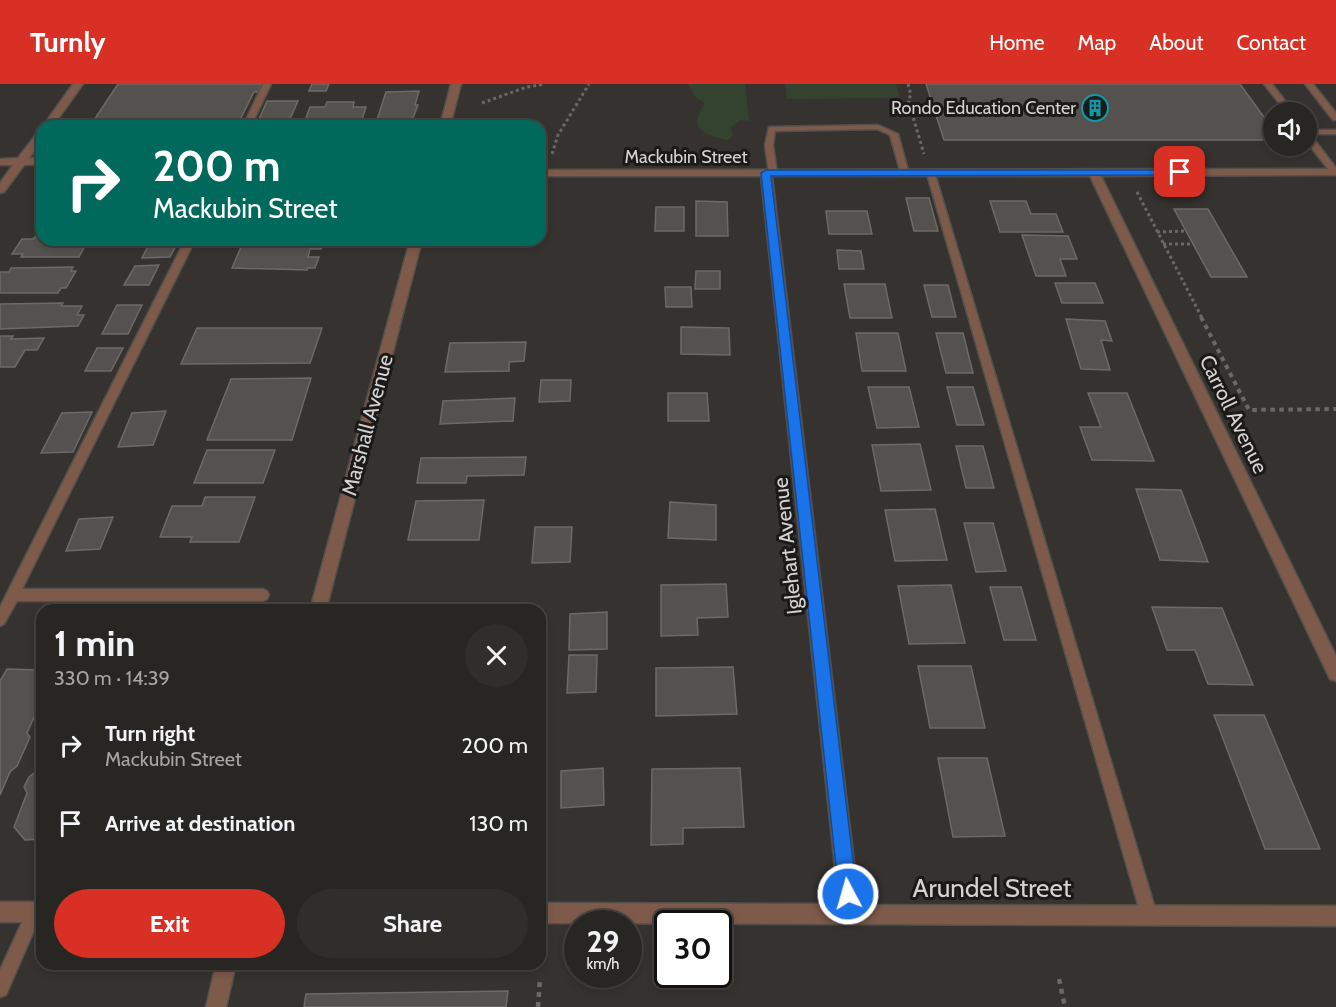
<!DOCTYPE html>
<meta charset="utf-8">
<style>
:root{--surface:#282623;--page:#302e2b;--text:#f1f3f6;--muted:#a5a5a6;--line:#444341;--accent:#d93025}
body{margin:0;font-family:Cabin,sans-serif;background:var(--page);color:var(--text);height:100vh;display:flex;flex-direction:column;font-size:22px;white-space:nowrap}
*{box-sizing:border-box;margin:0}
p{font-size:20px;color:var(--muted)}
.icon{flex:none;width:33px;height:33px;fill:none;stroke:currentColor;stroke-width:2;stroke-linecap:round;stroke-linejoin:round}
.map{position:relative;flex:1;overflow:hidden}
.panel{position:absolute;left:36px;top:520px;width:510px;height:366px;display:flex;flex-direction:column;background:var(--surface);border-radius:18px;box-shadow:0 3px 9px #0003,0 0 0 2px var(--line)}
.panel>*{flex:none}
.top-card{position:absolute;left:36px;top:36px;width:510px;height:126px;border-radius:18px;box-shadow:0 3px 9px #0003,0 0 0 2px var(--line);background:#00695c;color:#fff;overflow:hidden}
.fabs{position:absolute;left:1263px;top:18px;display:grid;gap:12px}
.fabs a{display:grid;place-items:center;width:54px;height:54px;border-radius:50%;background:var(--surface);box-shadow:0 3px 9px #0003,0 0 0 2px var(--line);font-size:30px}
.speed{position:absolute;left:564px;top:826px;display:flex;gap:12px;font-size:30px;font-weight:700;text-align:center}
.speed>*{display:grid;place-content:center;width:78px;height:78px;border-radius:50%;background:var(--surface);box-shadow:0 3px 9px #0003,0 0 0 2px var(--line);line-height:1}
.speed small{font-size:15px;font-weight:400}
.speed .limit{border:3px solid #111;border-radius:9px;background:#fff;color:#111}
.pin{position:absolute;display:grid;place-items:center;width:51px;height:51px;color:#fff;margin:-26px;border-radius:12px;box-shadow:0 3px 9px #0006}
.me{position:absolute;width:66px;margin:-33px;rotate:354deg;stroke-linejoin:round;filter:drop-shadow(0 0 4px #0008)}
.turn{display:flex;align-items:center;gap:21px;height:126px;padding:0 18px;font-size:27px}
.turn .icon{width:78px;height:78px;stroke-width:2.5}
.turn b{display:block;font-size:42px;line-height:51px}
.round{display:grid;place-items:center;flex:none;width:63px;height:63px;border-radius:32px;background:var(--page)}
.head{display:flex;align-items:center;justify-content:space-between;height:102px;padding:0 18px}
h1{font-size:36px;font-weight:700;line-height:45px}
.action{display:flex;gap:12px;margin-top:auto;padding:12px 18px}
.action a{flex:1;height:69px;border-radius:36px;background:var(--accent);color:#fff;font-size:24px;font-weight:700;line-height:69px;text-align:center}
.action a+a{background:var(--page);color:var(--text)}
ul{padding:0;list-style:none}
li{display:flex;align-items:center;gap:18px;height:78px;padding:0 18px}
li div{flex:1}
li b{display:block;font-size:22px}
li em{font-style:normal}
header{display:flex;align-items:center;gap:36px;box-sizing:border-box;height:84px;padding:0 30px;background:var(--accent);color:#fff}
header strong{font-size:28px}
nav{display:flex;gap:33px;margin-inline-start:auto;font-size:21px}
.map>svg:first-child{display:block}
</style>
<header>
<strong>Turnly</strong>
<nav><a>Home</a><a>Map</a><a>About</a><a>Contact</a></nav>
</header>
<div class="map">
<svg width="1336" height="923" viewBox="0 0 1336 923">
<rect width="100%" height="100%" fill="#35322f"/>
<!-- green -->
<path fill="#33432f" d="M688 0H745L749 37 741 36 731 43 733 51 728 56C703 50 687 46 705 19L695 13Z
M785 0H896L900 14 787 15Z"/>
<!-- building -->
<path fill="#54514e" stroke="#6d6a66" stroke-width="1.5" d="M118 0H262L258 8H254L237 42H90Z
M312 0H329L326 7H309Z
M926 0H1240L1274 47V56H944Z
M419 7 415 21H418L410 42H375L386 8Z
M267 17H298L287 42H256Z
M327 18H354L353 23H366L360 42H303L310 23H325Z
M906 114H929L938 147H914Z
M696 117 727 118 728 152H696Z
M990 117H1026L1031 130H1056L1063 148H1000Z
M656 123H684V147H655Z
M1174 125H1208L1247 193H1211Z
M826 127H867L872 150H829Z
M1022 151 1068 152 1077 175H1060L1066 192H1036Z
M36 152H42V156H88L79 173H21L23 170H12L22 155H33Z
M151 156H179L170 173 142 174Z
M244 156H324L321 165H310L308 173H319L315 184H308L307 186 232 184Z
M837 166 861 167 864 185H839Z
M159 181 149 201H124L135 182Z
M73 183 71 187H76L66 204H61L58 209H0V188H9L11 184Z
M696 187H720V205H695Z
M1055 199H1095L1103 219H1062Z
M844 200H885L892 234H850Z
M924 201H948L956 233H932Z
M665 203H691L692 223H666Z
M63 219 61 222H82L77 231H84L78 242 0 245V220Z
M117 221H142L128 250H102Z
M1066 235 1105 237 1112 257 1101 256 1110 286 1081 285Z
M681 243 729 244 730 271 681 270Z
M197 244H322L310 279 181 280Z
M856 249H898L906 287H862Z
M936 249H963L973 289H946Z
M0 252H13L11 255 44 254 37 266H25L15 283H0Z
M526 258 524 277 509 278V287L445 288 450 259Z
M97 264H123L111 287H85Z
M311 294 292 356H207L231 295Z
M541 296H571L570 317 539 318Z
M868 303H909L919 343 877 344Z
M947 303H973L984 341H957Z
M668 309H707L709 337H668Z
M1088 309H1127L1154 377 1092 376 1080 343H1101Z
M515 314 513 337 440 340 443 317Z
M166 327 153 361 118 363 132 329Z
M92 328 73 368 41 369 62 329Z
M920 360 931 406 881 407 872 361Z
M956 362H983L994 404H966Z
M207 366H275L263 399H194Z
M526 373 524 391 467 392 466 399H417L421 374Z
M1136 405 1181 406 1208 478 1160 476Z
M205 413H255L239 458H190L192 453H160L172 422H202Z
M484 416 479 456H408L416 417Z
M670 418 716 421V456L668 454Z
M935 425 947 476 895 477 885 426Z
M113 433 100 465 66 467 79 435Z
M964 439H993L1006 487 976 488Z
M535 443H572L570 478 532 479Z
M726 500 728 533 697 534 698 551 661 552V501Z
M951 501 965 559 909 560 898 502Z
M990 503H1021L1036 556H1004Z
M1152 523 1222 524 1253 601 1208 600 1195 566H1167Z
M607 528V565L569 566 570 530Z
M569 571H597L596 608 567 609Z
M918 582H971L985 644H930Z
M733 583 737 630 656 632V584Z
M7 585 40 586 35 597H42V615L27 649 30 653 17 682 10 688 0 711V597Z
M1214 631H1264L1320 765H1265Z
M42 673V755L25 756 14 743 27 709 24 703 29 693 35 688Z
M938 674H987L1005 752 953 753Z
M603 684 604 721 561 724V687Z
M740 684 744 743 683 744V760L651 761 652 685Z
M508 907 506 923H304L306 910Z"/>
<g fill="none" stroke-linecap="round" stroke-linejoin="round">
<defs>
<path id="service" d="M263 0H271L251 42H243Z
M1264 0H1272L1294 28H1286Z
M1305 0H1313L1336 29V36H1333Z
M878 41 898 50 909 90 908 92 901 90 890 51 877 45 775 47 773 61 777 89 773 92 769 89 765 61 769 43Z
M1306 46H1336V50H1310L1336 84V90H1332L1306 57Z
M931 87 935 90 1157 831 1154 836 1149 839 1144 836 1141 831 927 90Z
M185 156H195L22 505H263L267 507 269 511 267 515 263 517H17L4 540 0 542V523Z
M34 820 39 823 42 828 6 911 0 913V886L29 823Z"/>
<path id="minor" d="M73 0H83L53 42H43Z
M42 47V57L29 74H42V80L24 81 4 108 0 109V99L13 81H0V75L18 74 38 48Z
M1336 85V91L1101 92 1336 572V597L1330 595 1090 92H772L859 821 1336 822V842L540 839V819L839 820 761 92H540V86Z
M0 818H42V838H0Z"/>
<path id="tertiary" d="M451 0H461L450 42H440Z
M410 156H422L326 526H310Z
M216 880H236L226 923H206Z"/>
</defs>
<!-- service casing -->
<use href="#service" stroke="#524f4c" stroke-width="3"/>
<!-- minor casing -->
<use href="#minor" stroke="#524f4c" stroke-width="3"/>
<!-- tertiary casing -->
<use href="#tertiary" stroke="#524f4c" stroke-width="3"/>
<!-- path-far2 -->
<path stroke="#6b6866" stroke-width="3" stroke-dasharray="3 3" stroke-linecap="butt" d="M908 0 911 11 908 16 924 70
M482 19 527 3 545 0
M552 70 558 51 589 0
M1137 108 1202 234
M1157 148 1186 147
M1163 160H1193"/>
<!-- path-far1 -->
<path stroke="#6b6866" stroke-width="4" stroke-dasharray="4.5 4.5" stroke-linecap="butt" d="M1201 233 1249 326 1336 325"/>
<!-- path -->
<path stroke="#6b6866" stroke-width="4.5" stroke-dasharray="5 5" stroke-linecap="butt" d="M1059 895 1065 923
M538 923 540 895"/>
<!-- service -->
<use href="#service" fill="#7d5a4a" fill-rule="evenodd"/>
<!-- minor -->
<use href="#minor" fill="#7d5a4a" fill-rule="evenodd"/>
<!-- tertiary -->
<use href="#tertiary" fill="#7d5a4a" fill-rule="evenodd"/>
</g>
<!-- route -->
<path fill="#1a73e8" stroke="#114b97" stroke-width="1.5" d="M766 86H1180L1185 88 1180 91 771 92 857 810 854 816 848 819 842 816 839 810 761 89Z"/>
<!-- icons -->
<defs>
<symbol id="building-ring" viewBox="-11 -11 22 22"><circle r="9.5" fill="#1c1a19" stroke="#0f9aa8" stroke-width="1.5"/><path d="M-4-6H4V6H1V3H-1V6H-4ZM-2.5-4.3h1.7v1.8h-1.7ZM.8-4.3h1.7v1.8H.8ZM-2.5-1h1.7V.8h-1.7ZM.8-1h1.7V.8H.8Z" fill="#0f9aa8"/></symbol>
</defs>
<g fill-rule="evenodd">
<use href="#building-ring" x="1080" y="9" width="30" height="30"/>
</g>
<g text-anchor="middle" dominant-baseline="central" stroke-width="6" stroke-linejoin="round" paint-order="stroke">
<!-- far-poi labels -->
<g font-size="18" fill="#d5d3d1" stroke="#1c1a19" text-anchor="end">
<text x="1076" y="24">Rondo Education Center</text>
</g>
<!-- far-street labels -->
<g font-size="18" fill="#d5d3d1" stroke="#1c1a19">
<text x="686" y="73">Mackubin Street</text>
</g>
<!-- street labels -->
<g font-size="21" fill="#d5d3d1" stroke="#1c1a19">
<text transform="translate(1234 330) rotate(64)">Carroll Avenue</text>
<text transform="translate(367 341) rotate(-75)">Marshall Avenue</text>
<text transform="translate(787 462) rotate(-96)">Iglehart Avenue</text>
</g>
<!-- near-street labels -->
<g font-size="26" fill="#d5d3d1" stroke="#1c1a19">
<text x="992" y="804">Arundel Street</text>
</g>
</g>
</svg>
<div class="fabs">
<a><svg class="icon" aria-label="sound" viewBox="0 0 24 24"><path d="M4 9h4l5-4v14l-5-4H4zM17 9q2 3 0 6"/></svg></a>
</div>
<div class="speed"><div>29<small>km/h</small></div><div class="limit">30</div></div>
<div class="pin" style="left:1180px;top:88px;background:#d93025"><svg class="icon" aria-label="arrive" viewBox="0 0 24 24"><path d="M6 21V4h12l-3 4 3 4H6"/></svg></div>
<svg class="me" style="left:848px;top:810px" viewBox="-20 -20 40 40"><circle r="17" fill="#1a73e8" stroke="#fff" stroke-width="3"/><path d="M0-11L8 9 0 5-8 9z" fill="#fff"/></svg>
<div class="top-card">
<div class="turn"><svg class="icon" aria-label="right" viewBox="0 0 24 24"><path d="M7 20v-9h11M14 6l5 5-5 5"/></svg><div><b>200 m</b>Mackubin Street</div></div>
</div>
<section class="panel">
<div class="head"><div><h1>1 min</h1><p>330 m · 14:39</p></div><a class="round"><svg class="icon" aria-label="close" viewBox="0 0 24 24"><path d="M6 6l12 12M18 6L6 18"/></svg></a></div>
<ul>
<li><svg class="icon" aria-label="right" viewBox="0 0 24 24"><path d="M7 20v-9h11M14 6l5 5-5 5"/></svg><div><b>Turn right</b><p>Mackubin Street</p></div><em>200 m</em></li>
<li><svg class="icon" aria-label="arrive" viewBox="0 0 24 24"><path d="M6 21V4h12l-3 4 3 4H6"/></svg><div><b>Arrive at destination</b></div><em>130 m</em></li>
</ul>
<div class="action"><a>Exit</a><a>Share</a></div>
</section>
</div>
